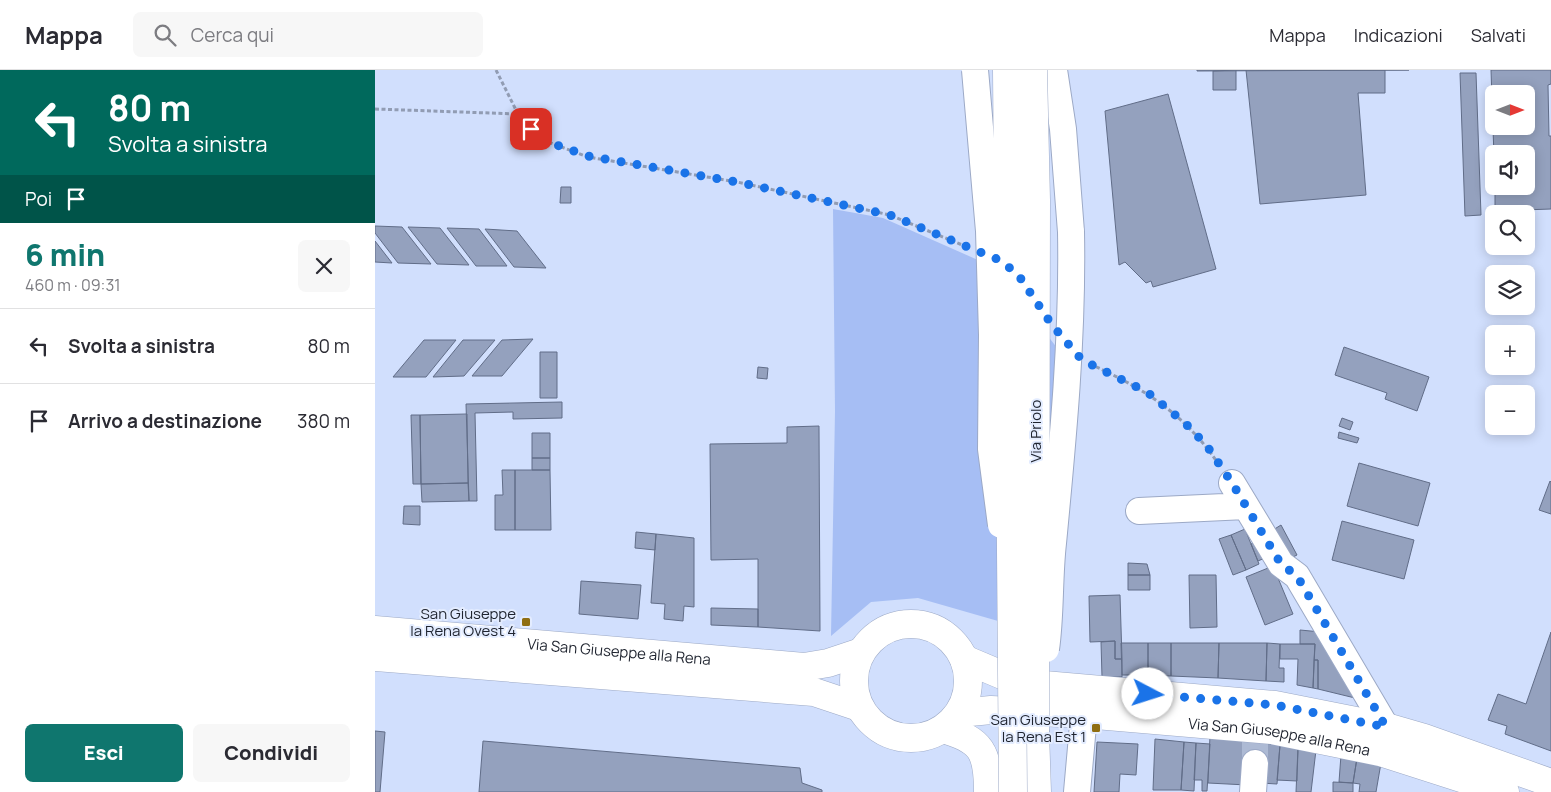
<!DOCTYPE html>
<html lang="it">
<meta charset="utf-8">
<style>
:root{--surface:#fff;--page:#f7f7f7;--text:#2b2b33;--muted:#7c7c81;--line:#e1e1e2;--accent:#0f766e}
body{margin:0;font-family:Manrope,sans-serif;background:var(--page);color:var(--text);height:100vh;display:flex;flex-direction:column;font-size:19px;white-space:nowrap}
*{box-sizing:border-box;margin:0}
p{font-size:16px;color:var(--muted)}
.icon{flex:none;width:28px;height:28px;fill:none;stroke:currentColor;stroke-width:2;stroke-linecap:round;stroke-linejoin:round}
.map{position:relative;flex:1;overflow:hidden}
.details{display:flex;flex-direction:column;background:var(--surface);width:375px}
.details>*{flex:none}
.hud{background:#00695c;color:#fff;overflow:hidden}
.needle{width:32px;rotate:90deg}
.buttons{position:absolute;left:1110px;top:15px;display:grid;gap:10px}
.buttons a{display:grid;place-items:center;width:50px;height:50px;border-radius:8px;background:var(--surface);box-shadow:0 2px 12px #0003;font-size:25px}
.pin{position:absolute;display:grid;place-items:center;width:42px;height:42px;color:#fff;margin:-21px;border-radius:10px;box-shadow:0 2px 8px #0006}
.me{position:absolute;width:55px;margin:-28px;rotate:95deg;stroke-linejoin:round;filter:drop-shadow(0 0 4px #0008)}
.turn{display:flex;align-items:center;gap:18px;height:105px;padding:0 25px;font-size:22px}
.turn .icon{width:65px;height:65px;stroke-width:2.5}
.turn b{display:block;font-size:35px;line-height:42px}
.then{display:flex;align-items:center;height:48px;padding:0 25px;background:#0003;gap:10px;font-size:19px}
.round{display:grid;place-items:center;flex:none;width:52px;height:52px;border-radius:8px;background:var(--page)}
.headline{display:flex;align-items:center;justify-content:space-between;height:85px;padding:0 25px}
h1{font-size:30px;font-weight:800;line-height:38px;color:var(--accent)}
.button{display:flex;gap:10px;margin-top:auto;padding:10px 25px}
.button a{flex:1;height:58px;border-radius:8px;background:var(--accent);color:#fff;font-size:20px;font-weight:800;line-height:58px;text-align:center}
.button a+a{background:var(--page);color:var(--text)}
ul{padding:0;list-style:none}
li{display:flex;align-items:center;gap:15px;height:75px;padding:0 25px;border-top:1px solid var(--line)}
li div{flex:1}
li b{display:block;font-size:19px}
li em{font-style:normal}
header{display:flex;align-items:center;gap:30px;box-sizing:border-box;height:70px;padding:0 25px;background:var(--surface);border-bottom:1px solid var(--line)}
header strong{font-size:24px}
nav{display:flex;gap:28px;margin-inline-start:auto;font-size:18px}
.search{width:350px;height:45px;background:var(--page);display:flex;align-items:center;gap:12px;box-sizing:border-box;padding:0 18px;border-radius:8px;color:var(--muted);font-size:19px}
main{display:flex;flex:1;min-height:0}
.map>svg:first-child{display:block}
</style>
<header>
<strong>Mappa</strong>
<div class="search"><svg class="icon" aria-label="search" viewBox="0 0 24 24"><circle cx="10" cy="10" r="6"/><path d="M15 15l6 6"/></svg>Cerca qui</div>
<nav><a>Mappa</a><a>Indicazioni</a><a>Salvati</a></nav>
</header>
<main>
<section class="details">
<div class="hud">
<div class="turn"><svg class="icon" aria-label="left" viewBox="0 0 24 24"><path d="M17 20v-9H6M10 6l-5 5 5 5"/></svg><div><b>80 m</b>Svolta a sinistra</div></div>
<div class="then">Poi<svg class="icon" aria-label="arrive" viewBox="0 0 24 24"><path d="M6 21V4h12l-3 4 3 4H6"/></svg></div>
</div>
<div class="headline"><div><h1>6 min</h1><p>460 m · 09:31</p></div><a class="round"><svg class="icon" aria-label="close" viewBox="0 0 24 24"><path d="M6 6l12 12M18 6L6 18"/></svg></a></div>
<ul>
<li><svg class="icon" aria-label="left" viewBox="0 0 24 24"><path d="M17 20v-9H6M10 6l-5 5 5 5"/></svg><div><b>Svolta a sinistra</b></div><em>80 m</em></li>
<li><svg class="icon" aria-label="arrive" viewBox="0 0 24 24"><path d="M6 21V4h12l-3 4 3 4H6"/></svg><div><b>Arrivo a destinazione</b></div><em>380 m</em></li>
</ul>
<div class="button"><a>Esci</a><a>Condividi</a></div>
</section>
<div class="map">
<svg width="1176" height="722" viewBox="0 0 1176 722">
<rect width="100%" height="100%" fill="#d1dffd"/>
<!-- green -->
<path fill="#a6bef4" d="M458 139 508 148 621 198 705 308 682 568 543 528 496 532 456 566 460 341Z"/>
<!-- building -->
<path fill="#94a1be" stroke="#616d88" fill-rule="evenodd" d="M822 0H1034L822 1Z
M861 0V20H838V1Z
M871 0H1010V23H983L991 125 885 134Z
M1116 0H1176V14L1173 15 1174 66H1176V139L1120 141V116H1151V84H1119V87ZM1119 24H1151V56H1119Z
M1085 3H1101L1106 145 1090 146Z
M793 24 841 199 778 217 776 211 771 213 750 192 744 195 730 41Z
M186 117H196V133H185Z
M0 156 27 157 56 194 23 193 0 163Z
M33 157 65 158 94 195 62 194Z
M72 158 104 159 132 196H101Z
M110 159 142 161 171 198 139 197Z
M0 171 17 193 0 192Z
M158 269 127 306H97L127 270Z
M49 270H81L51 307H18Z
M88 270H120L89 306 58 307Z
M969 277 1054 307 1042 341 1010 329 1012 323 960 305Z
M165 282H182V328H165Z
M383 297 393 298 392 309 382 308Z
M187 332V348L138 349V342L100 343 102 431H94L91 334Z
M92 344 93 413 46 414 45 345Z
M36 345H45L46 414H38Z
M967 348 978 352 975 360 964 356Z
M444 356 445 561 383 557V489L336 490 335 374 412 373V357Z
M964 362 984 368 982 373 963 368Z
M157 363H175V388H157Z
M157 388H175V400H157Z
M984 393 1055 413 1043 456 972 436Z
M127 400H140V460H120V425H128Z
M140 400H175L176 460H140Z
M1175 411 1176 412V444L1164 440Z
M93 413 94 431 47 432 46 414Z
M29 436H45V455L28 454Z
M967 451 1039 470 1029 509 957 490Z
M906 455 922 485 914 489 898 460Z
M870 459 884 494 871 500 856 465Z
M261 462 281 464 280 480 260 478Z
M281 464 319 468V537L309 536 308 551 289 549 290 534 276 533Z
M856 465 871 500 858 505 844 469Z
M885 470 892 487 883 491 876 474Z
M753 493 772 494 775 505H753Z
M898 496 918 544 890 555 871 507Z
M753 505H775V520H753Z
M814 505H841L842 557 815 558Z
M206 511 266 515 263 549 204 544Z
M745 525 747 589H740V571L715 572 714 526Z
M336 538 383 539V557L336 555Z
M925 560 946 562 980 628 943 619V590H939L940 574H925Z
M1176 562V681L1130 664 1132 656 1113 650 1123 624 1151 634Z
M740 571V589H747V607H727L726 572Z
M746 573H773V605H747Z
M773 573H796V606L773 605Z
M796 573H844L843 608 796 606Z
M844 573H892L891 611 843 608Z
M892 573 905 574 904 598H909V612L891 611Z
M905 574H940L938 618 922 615 923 589H905Z
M939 590H943V619L938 618Z
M0 661 10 662 5 722H0Z
M835 665 875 671 872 715 833 713Z
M780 669 809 672 806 720H778Z
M108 671 425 698 427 713 447 720V722H104Z
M875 671 887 673 886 693 874 692Z
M722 672 763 674 761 705 745 704 744 722H719Z
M809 672 821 673 819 721 806 720Z
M821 673 835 674 832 721H827V710H819Z
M887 673 905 675 902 714 886 713Z
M905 675 923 678 922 711 902 710Z
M923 678 941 680 936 722H921Z
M966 685 982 688 978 713 964 712Z
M982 688 1006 693 1001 722H984L985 714 978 713Z
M958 712 978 713V722H958Z"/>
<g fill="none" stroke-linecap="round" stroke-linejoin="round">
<!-- minor-tunnel -->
<path stroke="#adbad4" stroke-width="26" stroke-dasharray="26 13" stroke-linecap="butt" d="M880 693V672"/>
<defs>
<path id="minor" d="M679 0 688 59 696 162
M857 413 906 494 922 506 1011 657 1007 674
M764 441 871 436
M702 722 709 644
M878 722 880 693"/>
<g id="major">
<circle cx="536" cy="611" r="57"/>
<path id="s1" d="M0 560 429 597 453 593 486 582"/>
<path d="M0 587 439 622 484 637"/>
<path d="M589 589 646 613 900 635 1011 657 1049 668 1176 713"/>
<path id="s2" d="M584 643 616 640 709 644 897 660 1005 682 1130 722"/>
<path d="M568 659C607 670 613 682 613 722"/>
<path d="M660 662 662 722"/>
</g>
</defs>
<!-- minor casing -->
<use href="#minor" stroke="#9ca9c6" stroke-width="28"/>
<!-- major casing -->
<use href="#major" stroke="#9ca9c6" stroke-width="29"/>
<!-- path -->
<path stroke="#919cb3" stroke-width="3" stroke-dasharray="4 2.5" stroke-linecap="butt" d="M121 0 143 44 156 59 176 73 213 87 362 112 515 145 592 177
M0 39 143 44
M715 294C770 319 810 344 845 396"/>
<!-- minor -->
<use href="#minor" stroke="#fff" stroke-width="26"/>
<!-- major -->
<use href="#major" stroke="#fff" stroke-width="28"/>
<defs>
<path id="minor-bridge" d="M600 0 614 161 617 265 616 379 626 455
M671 579C676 544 674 508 678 473 688 369 698 266 696 162"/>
<path id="major-bridge" d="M632 0 638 722
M658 0 661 130 660 662"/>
</defs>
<!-- minor-bridge casing -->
<use href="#minor-bridge" stroke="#9ca9c6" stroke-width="28" stroke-linecap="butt"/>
<!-- major-bridge casing -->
<use href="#major-bridge" stroke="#9ca9c6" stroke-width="29" stroke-linecap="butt"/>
<!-- minor-bridge -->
<use href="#minor-bridge" stroke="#fff" stroke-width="26"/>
<!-- major-bridge -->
<use href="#major-bridge" stroke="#fff" stroke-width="28"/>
</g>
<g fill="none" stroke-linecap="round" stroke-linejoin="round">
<!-- route -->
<path stroke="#1a73e8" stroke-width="9" stroke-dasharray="0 16.2" d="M156 59 176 73 213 86 362 112 515 145 622 189 642 203 677 255 707 290 772 322 810 353 832 376 857 413 906 494 922 506 1011 657 900 635 773 624"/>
</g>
<!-- markers -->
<g fill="#8f6e12" stroke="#e3ecff" stroke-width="2">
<rect x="146" y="547" width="10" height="10" rx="2.5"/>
<rect x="716" y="653" width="10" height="10" rx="2.5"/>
</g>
<g text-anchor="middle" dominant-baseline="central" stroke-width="4" stroke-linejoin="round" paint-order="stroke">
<!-- street labels -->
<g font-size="15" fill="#1f242f" stroke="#e3ecff">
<text transform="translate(660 361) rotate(-90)">Via Priolo</text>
<text stroke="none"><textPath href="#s1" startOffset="245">Via San Giuseppe alla Rena</textPath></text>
<text stroke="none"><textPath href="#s2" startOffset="322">Via San Giuseppe alla Rena</textPath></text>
</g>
<!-- poi labels -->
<g font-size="15" fill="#1f242f" stroke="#e3ecff" text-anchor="end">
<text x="141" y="543">San Giuseppe<tspan x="141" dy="17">la Rena Ovest 4</tspan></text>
<text x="711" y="649">San Giuseppe<tspan x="711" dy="17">la Rena Est 1</tspan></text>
</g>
</g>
</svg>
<div class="buttons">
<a><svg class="needle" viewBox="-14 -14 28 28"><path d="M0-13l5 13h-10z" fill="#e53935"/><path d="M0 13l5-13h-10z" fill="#7c7c81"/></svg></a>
<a><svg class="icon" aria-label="sound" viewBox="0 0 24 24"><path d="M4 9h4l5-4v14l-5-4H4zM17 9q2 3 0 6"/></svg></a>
<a><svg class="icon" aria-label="search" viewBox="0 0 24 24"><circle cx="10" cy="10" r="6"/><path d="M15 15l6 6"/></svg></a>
<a><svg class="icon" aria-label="layers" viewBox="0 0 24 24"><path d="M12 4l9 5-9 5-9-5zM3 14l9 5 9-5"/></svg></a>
<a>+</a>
<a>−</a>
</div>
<div class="pin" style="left:156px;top:59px;background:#d93025"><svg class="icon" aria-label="arrive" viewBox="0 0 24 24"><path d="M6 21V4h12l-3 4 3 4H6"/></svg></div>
<svg class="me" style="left:773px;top:624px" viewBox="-20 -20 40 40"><circle r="19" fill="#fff"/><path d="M0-13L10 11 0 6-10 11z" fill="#1a73e8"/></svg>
</div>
</main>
